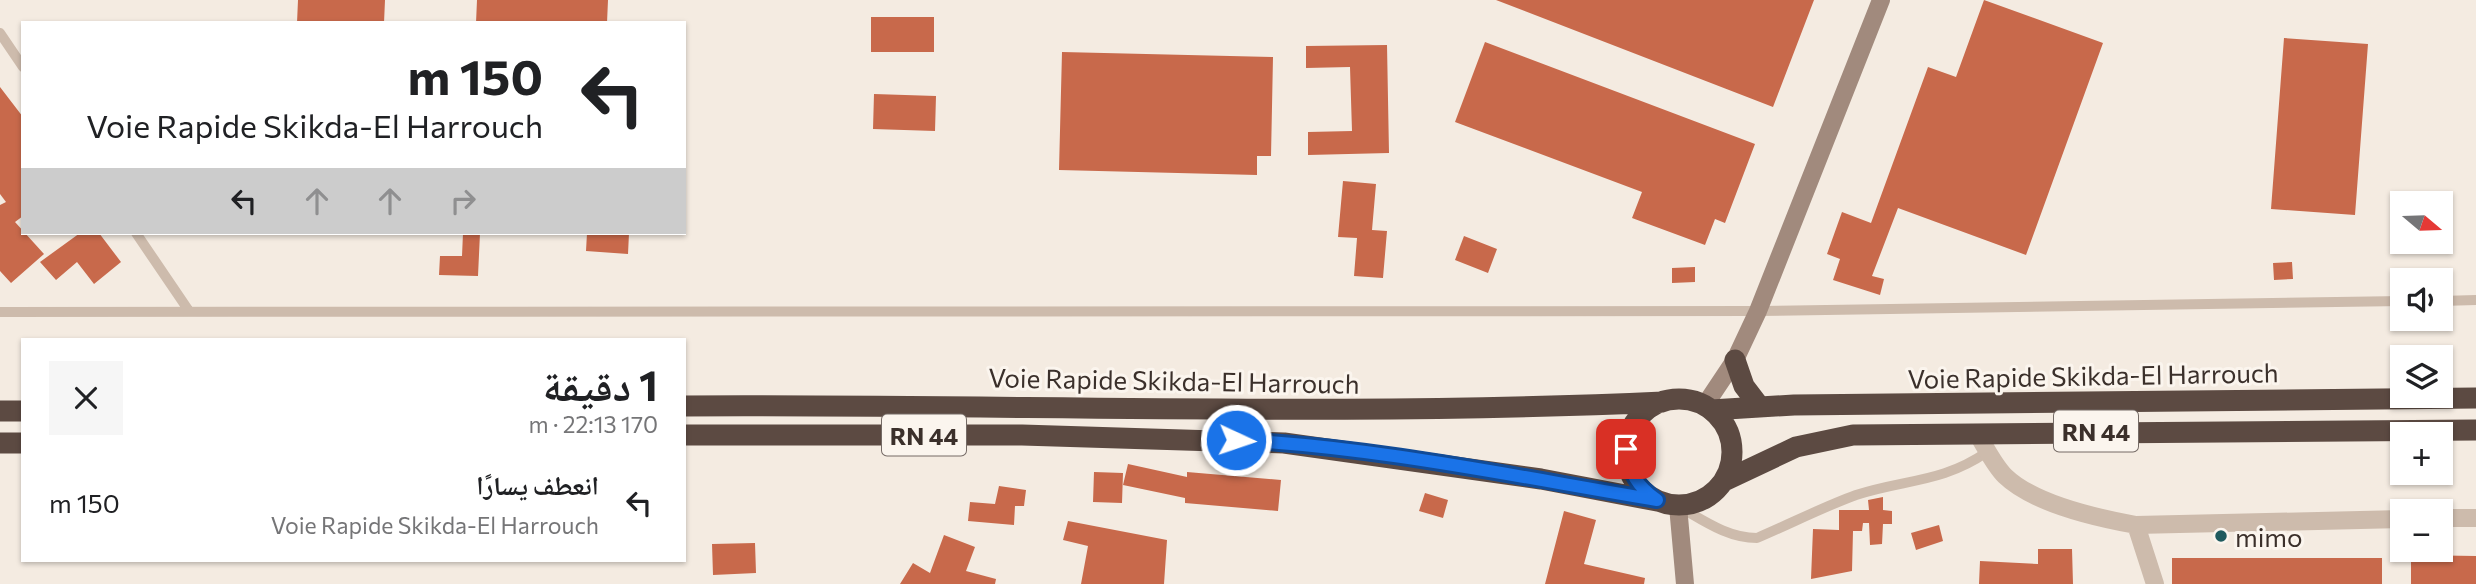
<!DOCTYPE html>
<html lang="ar">
<meta charset="utf-8">
<style>
:root{--surface:#fff;--page:#f6f6f6;--text:#202124;--muted:#757577}
body{margin:0;font-family:Commissioner,"Noto Naskh Arabic",sans-serif;background:var(--page);color:var(--text);direction:rtl;height:100vh;display:flex;flex-direction:column;font-size:26px;white-space:nowrap}
*{box-sizing:border-box;margin:0}
p{font-size:23px;color:var(--muted)}
.icon{flex:none;width:38px;height:38px;fill:none;stroke:currentColor;stroke-width:2;stroke-linecap:round;stroke-linejoin:round}
.map{position:relative;flex:1;overflow:hidden;direction:ltr}
.side{position:absolute;left:21px;top:338px;width:665px;height:224px;display:flex;flex-direction:column;background:var(--surface);border-radius:0px;box-shadow:0 2px 5px #0004;direction:rtl}
.side>*{flex:none}
.hud{position:absolute;left:21px;top:21px;width:665px;height:214px;border-radius:0px;box-shadow:0 2px 5px #0004;direction:rtl;background:#fff;color:var(--text);overflow:hidden}
.needle{width:46px;rotate:109deg}
.controls{position:absolute;left:2390px;top:191px;display:grid;gap:14px}
.controls a{display:grid;place-items:center;width:63px;height:63px;border-radius:0px;background:var(--surface);box-shadow:0 2px 5px #0004;font-size:35px}
.pin{position:absolute;display:grid;place-items:center;width:60px;height:60px;color:#fff;margin:-30px;border-radius:14px;box-shadow:0 4px 10px #0006}
.me{position:absolute;width:77px;margin:-38px;rotate:93deg;stroke-linejoin:round;filter:drop-shadow(0 0 5px #0008)}
.turn{display:flex;align-items:center;gap:24px;height:147px;padding:0 28px;font-size:32px}
.turn .icon{width:91px;height:91px;stroke-width:2.5}
.turn b{display:block;font-size:49px;line-height:60px}
.lanes{display:flex;align-items:center;height:66px;padding:0 28px;background:#0003;justify-content:center;gap:35px;direction:ltr}
.lanes .off{opacity:.35}
.round{display:grid;place-items:center;flex:none;width:74px;height:74px;border-radius:0px;background:var(--page)}
.summary{display:flex;align-items:center;justify-content:space-between;height:119px;padding:0 28px}
h1{font-size:42px;font-weight:700;line-height:52px}
ul{padding:0;list-style:none}
li{display:flex;align-items:center;gap:21px;height:91px;padding:0 28px}
li div{flex:1}
li b{display:block;font-size:26px}
li em{font-style:normal}
.map>svg:first-child{display:block}
</style>
<div class="map">
<svg width="2476" height="584" viewBox="0 0 2476 584">
<rect width="100%" height="100%" fill="#f4ebe1"/>
<!-- building -->
<path fill="#c8694b" d="M298 0H385L384 23H297Z
M477 0H608L607 23H476Z
M1496 0H1814L1773 107Z
M1984 0 2103 43 2026 255 1898 208 1872 276 1884 279 1880 295 1833 280 1840 259 1827 254 1842 212 1871 223 1928 67 1956 77Z
M871 17H934V52H871Z
M2284 38 2368 44 2355 215 2271 209Z
M1485 42 1755 144 1725 223 1715 219 1705 245 1632 218 1642 192 1455 122Z
M1387 45 1389 153 1308 155V132L1352 131 1350 67 1306 68V46Z
M1062 52 1273 57 1271 156H1257V175L1059 170Z
M0 87 23 117V216L15 222 44 254 11 283 0 271V205L6 202 0 194Z
M874 94 936 96 935 131 873 129Z
M1343 181 1376 184 1372 230 1387 231 1383 278 1354 276 1357 238 1338 237Z
M80 233H99L121 262 94 284 77 262 56 280 40 262Z
M463 233H480L478 276 439 275 440 256H462Z
M587 233H629L628 254 586 251Z
M1464 236 1497 249 1488 273 1455 260Z
M2292 262 2293 279 2274 280 2273 263Z
M1695 267V282L1672 283V268Z
M1128 464 1187 477V472L1281 480 1278 511 1185 503V498L1123 485Z
M1094 472 1123 473 1122 503 1093 502Z
M999 486 1026 490 1024 506H1015L1014 525 968 521 970 502 995 504Z
M1425 493 1448 500 1443 518 1419 511Z
M1883 497V510L1892 511V524H1883L1882 544 1870 545 1869 523H1863L1862 531H1853L1852 571 1811 579 1813 529 1839 530V510H1869L1868 500Z
M1564 511 1596 520 1584 564 1645 578 1644 584H1545Z
M1068 521 1167 540 1164 584H1081L1088 546 1063 540Z
M1939 525 1943 541 1916 550 1911 533Z
M944 535 975 547 966 571 996 579 995 584H900L913 563 930 573Z
M755 543 756 573 713 575 712 544Z
M2038 549H2072L2073 584H1979L1980 561 2038 564Z
M2411 555 2476 556V584H2411Z
M2172 558H2382V584H2172Z"/>
<g fill="none" stroke-linecap="round" stroke-linejoin="round">
<!-- lane -->
<path stroke="#cdbbac" stroke-width="10" d="M0 33 23 67
M136 233 189 311
M2441 301 2476 300
M0 312 1758 311 2403 301
M1678 506C1703 520 1727 538 1757 538 1790 524 1823 507 1856 495 1905 479 1942 483 1987 452"/>
<!-- street -->
<path stroke="#cdbbac" stroke-width="18" d="M1978 435C1986 448 1994 465 2005 476 2034 504 2097 518 2136 525L2403 519
M2441 518H2476
M2136 525 2155 584"/>
<!-- secondary -->
<path stroke="#a18a7d" stroke-width="18" d="M1705 405 1735 360 1758 311 1881 0
M1678 506 1685 584"/>
<!-- highway -->
<path stroke="#5c4a42" stroke-width="21" d="M1735 360 1744 386 1760 407
M1626 452a53 53 0 1 1 106 0a53 53 0 1 1-106 0Z
M684 406C1011 404 1337 417 1663 402
M1711 410 1794 405 2476 398
M0 411H23
M684 435H1022L1284 443 1541 479 1657 501
M0 443H23
M1724 481 1796 447 1853 435 2476 430"/>
</g>
<g fill="none" stroke-linecap="round" stroke-linejoin="round">
<defs>
<path id="route" d="M1236 440C1377 447 1518 477 1657 500 1637 486 1630 474 1626 449"/>
</defs>
<!-- route casing -->
<use href="#route" stroke="#114b97" stroke-width="18"/>
<!-- route -->
<use href="#route" stroke="#1a73e8" stroke-width="12"/>
</g>
<!-- markers -->
<circle fill="#1f5a5e" stroke="#fbf5ee" stroke-width="2.5" cx="2221" cy="536" r="7"/>
<g text-anchor="middle" dominant-baseline="central" stroke-width="6" stroke-linejoin="round" paint-order="stroke">
<!-- shield labels -->
<g fill="#fbf5ee" stroke="#756b66" stroke-width="2">
<rect x="2054" y="410.5" width="84" height="41" rx="5"/>
<rect x="882" y="414.5" width="84" height="41" rx="5"/>
</g>
<g font-size="24" font-weight="bold" fill="#3b302b">
<text x="2096" y="431">RN 44</text>
<text x="924" y="435">RN 44</text>
</g>
<!-- street labels -->
<g font-size="26" fill="#3b302b" stroke="#fbf5ee">
<text transform="translate(2093 375) rotate(-1)">Voie Rapide Skikda-El Harrouch</text>
<text transform="translate(1174 380) rotate(1)">Voie Rapide Skikda-El Harrouch</text>
</g>
<!-- poi labels -->
<g font-size="26" fill="#3b302b" stroke="#fbf5ee" text-anchor="start">
<text x="2235" y="536">mimo</text>
</g>
</g>
</svg>
<div class="controls">
<a><svg class="needle" viewBox="-14 -14 28 28"><path d="M0-13l5 13h-10z" fill="#e53935"/><path d="M0 13l5-13h-10z" fill="#757577"/></svg></a>
<a><svg class="icon" aria-label="sound" viewBox="0 0 24 24"><path d="M4 9h4l5-4v14l-5-4H4zM17 9q2 3 0 6"/></svg></a>
<a><svg class="icon" aria-label="layers" viewBox="0 0 24 24"><path d="M12 4l9 5-9 5-9-5zM3 14l9 5 9-5"/></svg></a>
<a>+</a>
<a>−</a>
</div>
<div class="pin" style="left:1626px;top:449px;background:#d93025"><svg class="icon" aria-label="arrive" viewBox="0 0 24 24"><path d="M6 21V4h12l-3 4 3 4H6"/></svg></div>
<svg class="me" style="left:1236px;top:440px" viewBox="-20 -20 40 40"><circle r="17" fill="#1a73e8" stroke="#fff" stroke-width="3"/><path d="M0-11L8 9 0 5-8 9z" fill="#fff"/></svg>
<div class="hud">
<div class="turn"><svg class="icon" aria-label="left" viewBox="0 0 24 24"><path d="M17 20v-9H6M10 6l-5 5 5 5"/></svg><div><b>150 m</b>Voie Rapide Skikda-El Harrouch</div></div>
<div class="lanes"><svg class="icon" aria-label="left" viewBox="0 0 24 24"><path d="M17 20v-9H6M10 6l-5 5 5 5"/></svg><svg class="icon off" aria-label="ahead" viewBox="0 0 24 24"><path d="M12 20V5M6 11l6-6 6 6"/></svg><svg class="icon off" aria-label="ahead" viewBox="0 0 24 24"><path d="M12 20V5M6 11l6-6 6 6"/></svg><svg class="icon off" aria-label="right" viewBox="0 0 24 24"><path d="M7 20v-9h11M14 6l5 5-5 5"/></svg></div>
</div>
<section class="side">
<div class="summary"><div><h1>1 دقيقة</h1><p>170 m · 22:13</p></div><a class="round"><svg class="icon" aria-label="close" viewBox="0 0 24 24"><path d="M6 6l12 12M18 6L6 18"/></svg></a></div>
<ul>
<li><svg class="icon" aria-label="left" viewBox="0 0 24 24"><path d="M17 20v-9H6M10 6l-5 5 5 5"/></svg><div><b>انعطف يسارًا</b><p>Voie Rapide Skikda-El Harrouch</p></div><em>150 m</em></li>
</ul>
</section>
</div>
